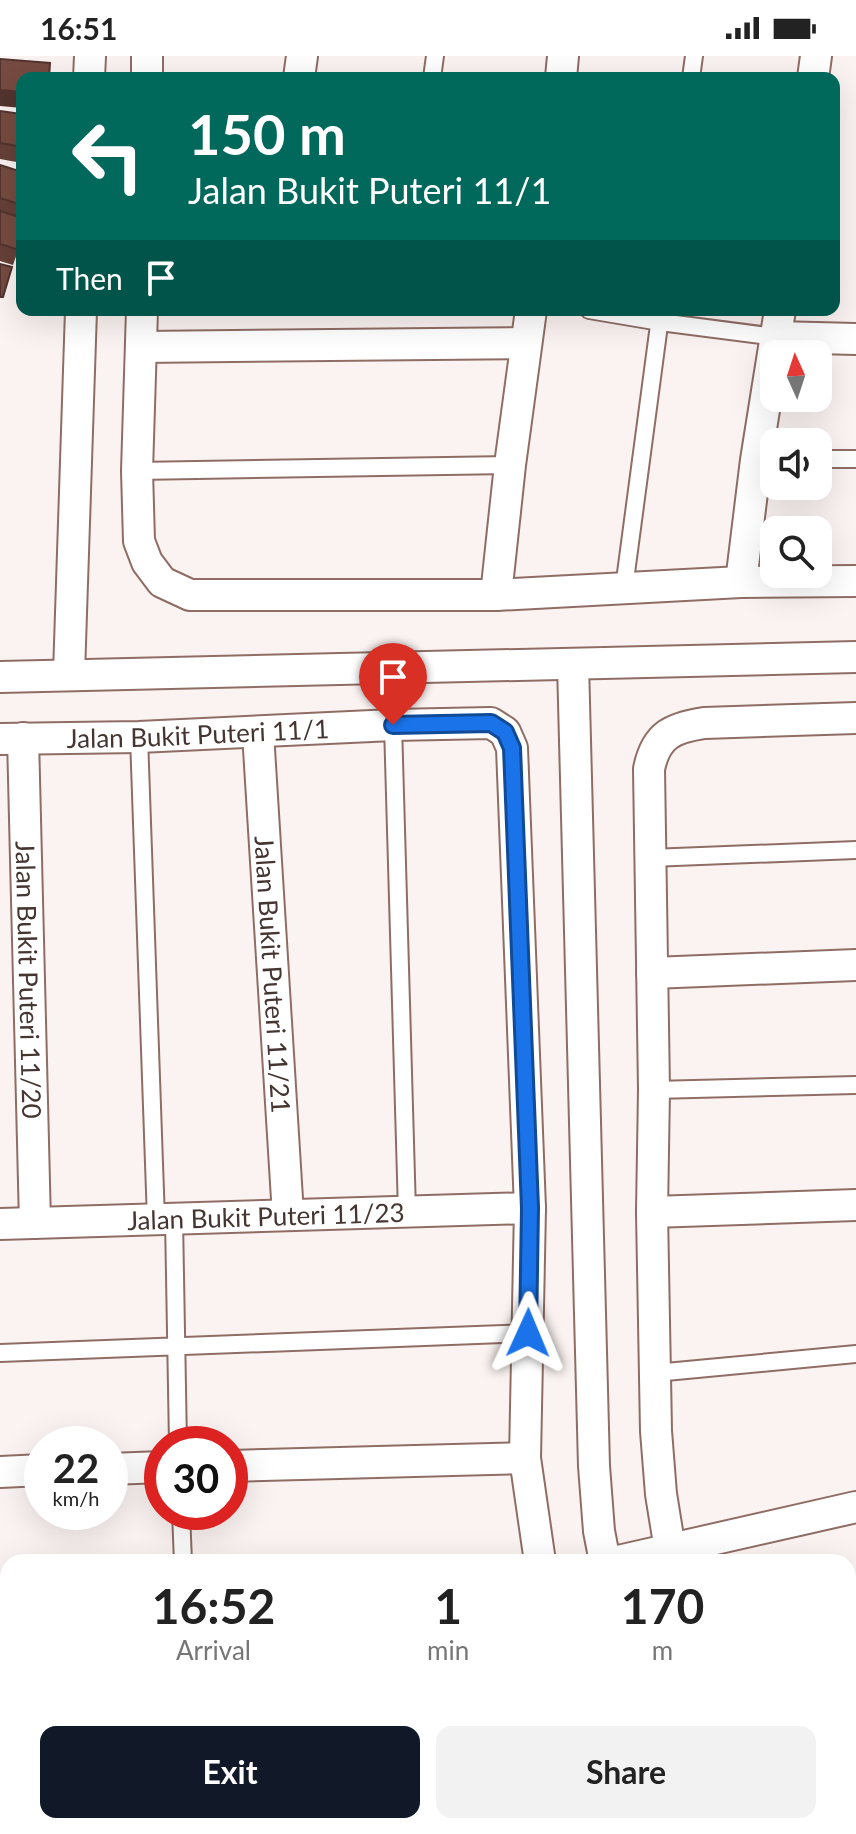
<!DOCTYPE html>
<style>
:root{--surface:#fff;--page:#f2f2f2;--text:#222;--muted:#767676;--accent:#111827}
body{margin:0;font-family:Lato,sans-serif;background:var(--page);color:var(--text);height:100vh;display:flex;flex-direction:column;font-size:30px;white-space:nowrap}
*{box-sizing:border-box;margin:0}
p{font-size:26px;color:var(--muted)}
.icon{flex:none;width:44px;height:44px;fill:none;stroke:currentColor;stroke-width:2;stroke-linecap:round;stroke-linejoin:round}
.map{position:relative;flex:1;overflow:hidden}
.details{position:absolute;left:0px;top:1498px;width:856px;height:280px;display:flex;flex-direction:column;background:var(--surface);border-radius:24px 24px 0 0;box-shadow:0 8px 32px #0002}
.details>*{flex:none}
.top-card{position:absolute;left:16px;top:16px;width:824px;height:244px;border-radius:16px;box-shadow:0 8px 32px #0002;background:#00695c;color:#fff;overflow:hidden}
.needle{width:52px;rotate:357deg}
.controls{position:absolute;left:760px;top:284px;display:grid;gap:16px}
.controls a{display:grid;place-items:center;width:72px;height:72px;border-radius:16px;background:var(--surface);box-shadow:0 8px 32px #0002;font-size:40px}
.speed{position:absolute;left:24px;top:1370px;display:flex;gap:16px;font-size:40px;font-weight:700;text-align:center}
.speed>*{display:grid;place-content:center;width:104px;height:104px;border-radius:50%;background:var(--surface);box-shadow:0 8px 32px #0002;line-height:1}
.speed small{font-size:20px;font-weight:400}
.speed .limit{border:12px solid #d22;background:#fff;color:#111}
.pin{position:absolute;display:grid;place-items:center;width:68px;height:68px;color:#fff;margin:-82px -34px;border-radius:50% 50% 50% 0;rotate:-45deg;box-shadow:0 0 8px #0007}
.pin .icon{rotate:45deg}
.me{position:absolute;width:88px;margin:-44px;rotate:1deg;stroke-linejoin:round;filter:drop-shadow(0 0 6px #0008)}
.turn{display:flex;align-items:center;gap:28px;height:168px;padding:0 40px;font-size:36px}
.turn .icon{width:104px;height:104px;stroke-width:2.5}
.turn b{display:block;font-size:56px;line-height:68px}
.then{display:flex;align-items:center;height:76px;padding:0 40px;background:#0003;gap:16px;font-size:30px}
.eta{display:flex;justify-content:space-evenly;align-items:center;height:136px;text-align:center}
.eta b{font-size:48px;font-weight:700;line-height:56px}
.button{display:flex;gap:16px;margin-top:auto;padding:16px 40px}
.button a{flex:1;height:92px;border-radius:16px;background:var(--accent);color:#fff;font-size:32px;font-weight:700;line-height:92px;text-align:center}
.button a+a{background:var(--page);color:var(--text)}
.status{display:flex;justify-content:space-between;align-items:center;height:56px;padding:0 40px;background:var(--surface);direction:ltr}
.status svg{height:22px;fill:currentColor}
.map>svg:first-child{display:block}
</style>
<div class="status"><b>16:51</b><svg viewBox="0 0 49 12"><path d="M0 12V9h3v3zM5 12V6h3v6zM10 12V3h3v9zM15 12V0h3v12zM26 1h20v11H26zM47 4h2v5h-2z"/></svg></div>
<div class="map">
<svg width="856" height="1778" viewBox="0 0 856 1778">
<rect width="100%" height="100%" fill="#fbf3f1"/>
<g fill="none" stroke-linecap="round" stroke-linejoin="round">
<defs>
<path id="service" d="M432 22 435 0
M691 22 694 0
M589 254 660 266 776 281
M818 403H856
M137 415 510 409
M624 532 661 254
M393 669 407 1156
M139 681 156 1164
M650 802 856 794
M654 1034 856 1029
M174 1163 178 1388
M0 1297 528 1277
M655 1317 856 1298
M181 1456 183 1506
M0 1542H8
M848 1608 856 1605
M200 1770V1778
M277 1778 458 1770"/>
<g id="minor">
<path d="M89 22 90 0"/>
<path d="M147 22V0"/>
<path d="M299 22 302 0"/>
<path d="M561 22 563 0"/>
<path d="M813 22 816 0"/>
<path d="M142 254 137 415 139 485 147 506 162 526 190 539H496L741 526 856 525"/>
<path d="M776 281 856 283"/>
<path d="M141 291 526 287"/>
<path d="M741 526 756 404 780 254"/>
<path d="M496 539 510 409 531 254"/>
<path d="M573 608 594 1410 599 1475 605 1506"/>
<path d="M69 618 81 254"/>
<path d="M0 621 856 601"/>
<path id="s1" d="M258 677 288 1159"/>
<path id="s2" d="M23 682 35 1167"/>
<path id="s3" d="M0 683 139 681 393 669 491 667 505 676 512 692 530 1152 525 1402 540 1506"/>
<path d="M652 917 856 909"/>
<path d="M652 1156 856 1149"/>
<path id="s4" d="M0 1168 530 1152"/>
<path d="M230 1410 525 1402"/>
<path d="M110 1413 162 1411"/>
<path d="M0 1416 42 1414"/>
<path d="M614 1506 856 1451"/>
<path d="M672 1506 661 1438 656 1375 652 1156 654 1034 649 713C656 679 672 672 704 667L856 662"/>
<path d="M0 1665H8"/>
<path d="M848 1745 856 1742"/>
<path d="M632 1770 635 1778"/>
<path d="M699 1770 703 1778"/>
<path d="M769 1777 787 1770"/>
</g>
</defs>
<!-- service casing -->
<use href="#service" stroke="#8f6d65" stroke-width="20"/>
<!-- minor casing -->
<use href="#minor" stroke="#8f6d65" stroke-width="34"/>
<!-- service -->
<use href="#service" stroke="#fff" stroke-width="16"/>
<!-- minor -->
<use href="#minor" stroke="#fff" stroke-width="30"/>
</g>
<!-- wall -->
<path fill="#654038" d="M0 55 22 58V107L0 103Z
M0 109 22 116V183L13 209 0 205Z"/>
<!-- shaded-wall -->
<path fill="#53342e" d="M0 34 22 36V52L0 50Z"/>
<!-- building -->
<path fill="#764b41" stroke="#53342e" stroke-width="2" d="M0 3 50 7 49 22H22V36L0 34Z
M0 55 22 58V91L0 87Z
M0 109 22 116V149L0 142Z
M0 155 22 162V183L19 194 0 188Z
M0 208 12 211 3 241H0Z"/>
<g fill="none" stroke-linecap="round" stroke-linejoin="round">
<defs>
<path id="route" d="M393 669 491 667 505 676 512 692 530 1152 528 1277"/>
</defs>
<!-- route casing -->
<use href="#route" stroke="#114b97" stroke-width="20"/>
<!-- route -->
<use href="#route" stroke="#1a73e8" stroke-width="14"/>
</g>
<g text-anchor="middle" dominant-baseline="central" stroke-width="8" stroke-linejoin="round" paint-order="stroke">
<!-- street labels -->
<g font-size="26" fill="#443531" stroke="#fff">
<text stroke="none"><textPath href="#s3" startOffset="198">Jalan Bukit Puteri 11/1</textPath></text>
<text stroke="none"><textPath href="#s1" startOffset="242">Jalan Bukit Puteri 11/21</textPath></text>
<text stroke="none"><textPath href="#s2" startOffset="242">Jalan Bukit Puteri 11/20</textPath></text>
<text stroke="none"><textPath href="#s4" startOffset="266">Jalan Bukit Puteri 11/23</textPath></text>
</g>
</g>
</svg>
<div class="controls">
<a><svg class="needle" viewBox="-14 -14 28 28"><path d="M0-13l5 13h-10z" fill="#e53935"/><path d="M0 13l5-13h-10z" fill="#767676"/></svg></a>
<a><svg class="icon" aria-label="sound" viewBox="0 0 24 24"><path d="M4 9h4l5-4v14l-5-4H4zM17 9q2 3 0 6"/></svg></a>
<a><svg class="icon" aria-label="search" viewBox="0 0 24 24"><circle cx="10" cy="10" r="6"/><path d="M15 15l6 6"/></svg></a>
</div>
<div class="speed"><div>22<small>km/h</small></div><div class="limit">30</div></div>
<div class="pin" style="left:393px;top:669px;background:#d93025"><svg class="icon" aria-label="arrive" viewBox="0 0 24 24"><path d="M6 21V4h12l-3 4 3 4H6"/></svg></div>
<svg class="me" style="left:528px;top:1277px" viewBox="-20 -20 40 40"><path d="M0-17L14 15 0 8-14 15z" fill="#1a73e8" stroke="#fff" stroke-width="4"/></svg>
<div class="top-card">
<div class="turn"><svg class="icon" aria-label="left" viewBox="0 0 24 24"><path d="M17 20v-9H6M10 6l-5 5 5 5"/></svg><div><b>150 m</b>Jalan Bukit Puteri 11/1</div></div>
<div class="then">Then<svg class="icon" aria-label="arrive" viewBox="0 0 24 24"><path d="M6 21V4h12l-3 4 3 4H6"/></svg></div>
</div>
<section class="details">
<div class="eta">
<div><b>16:52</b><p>Arrival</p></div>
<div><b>1</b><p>min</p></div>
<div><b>170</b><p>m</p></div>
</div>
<div class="button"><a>Exit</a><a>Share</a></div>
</section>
</div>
